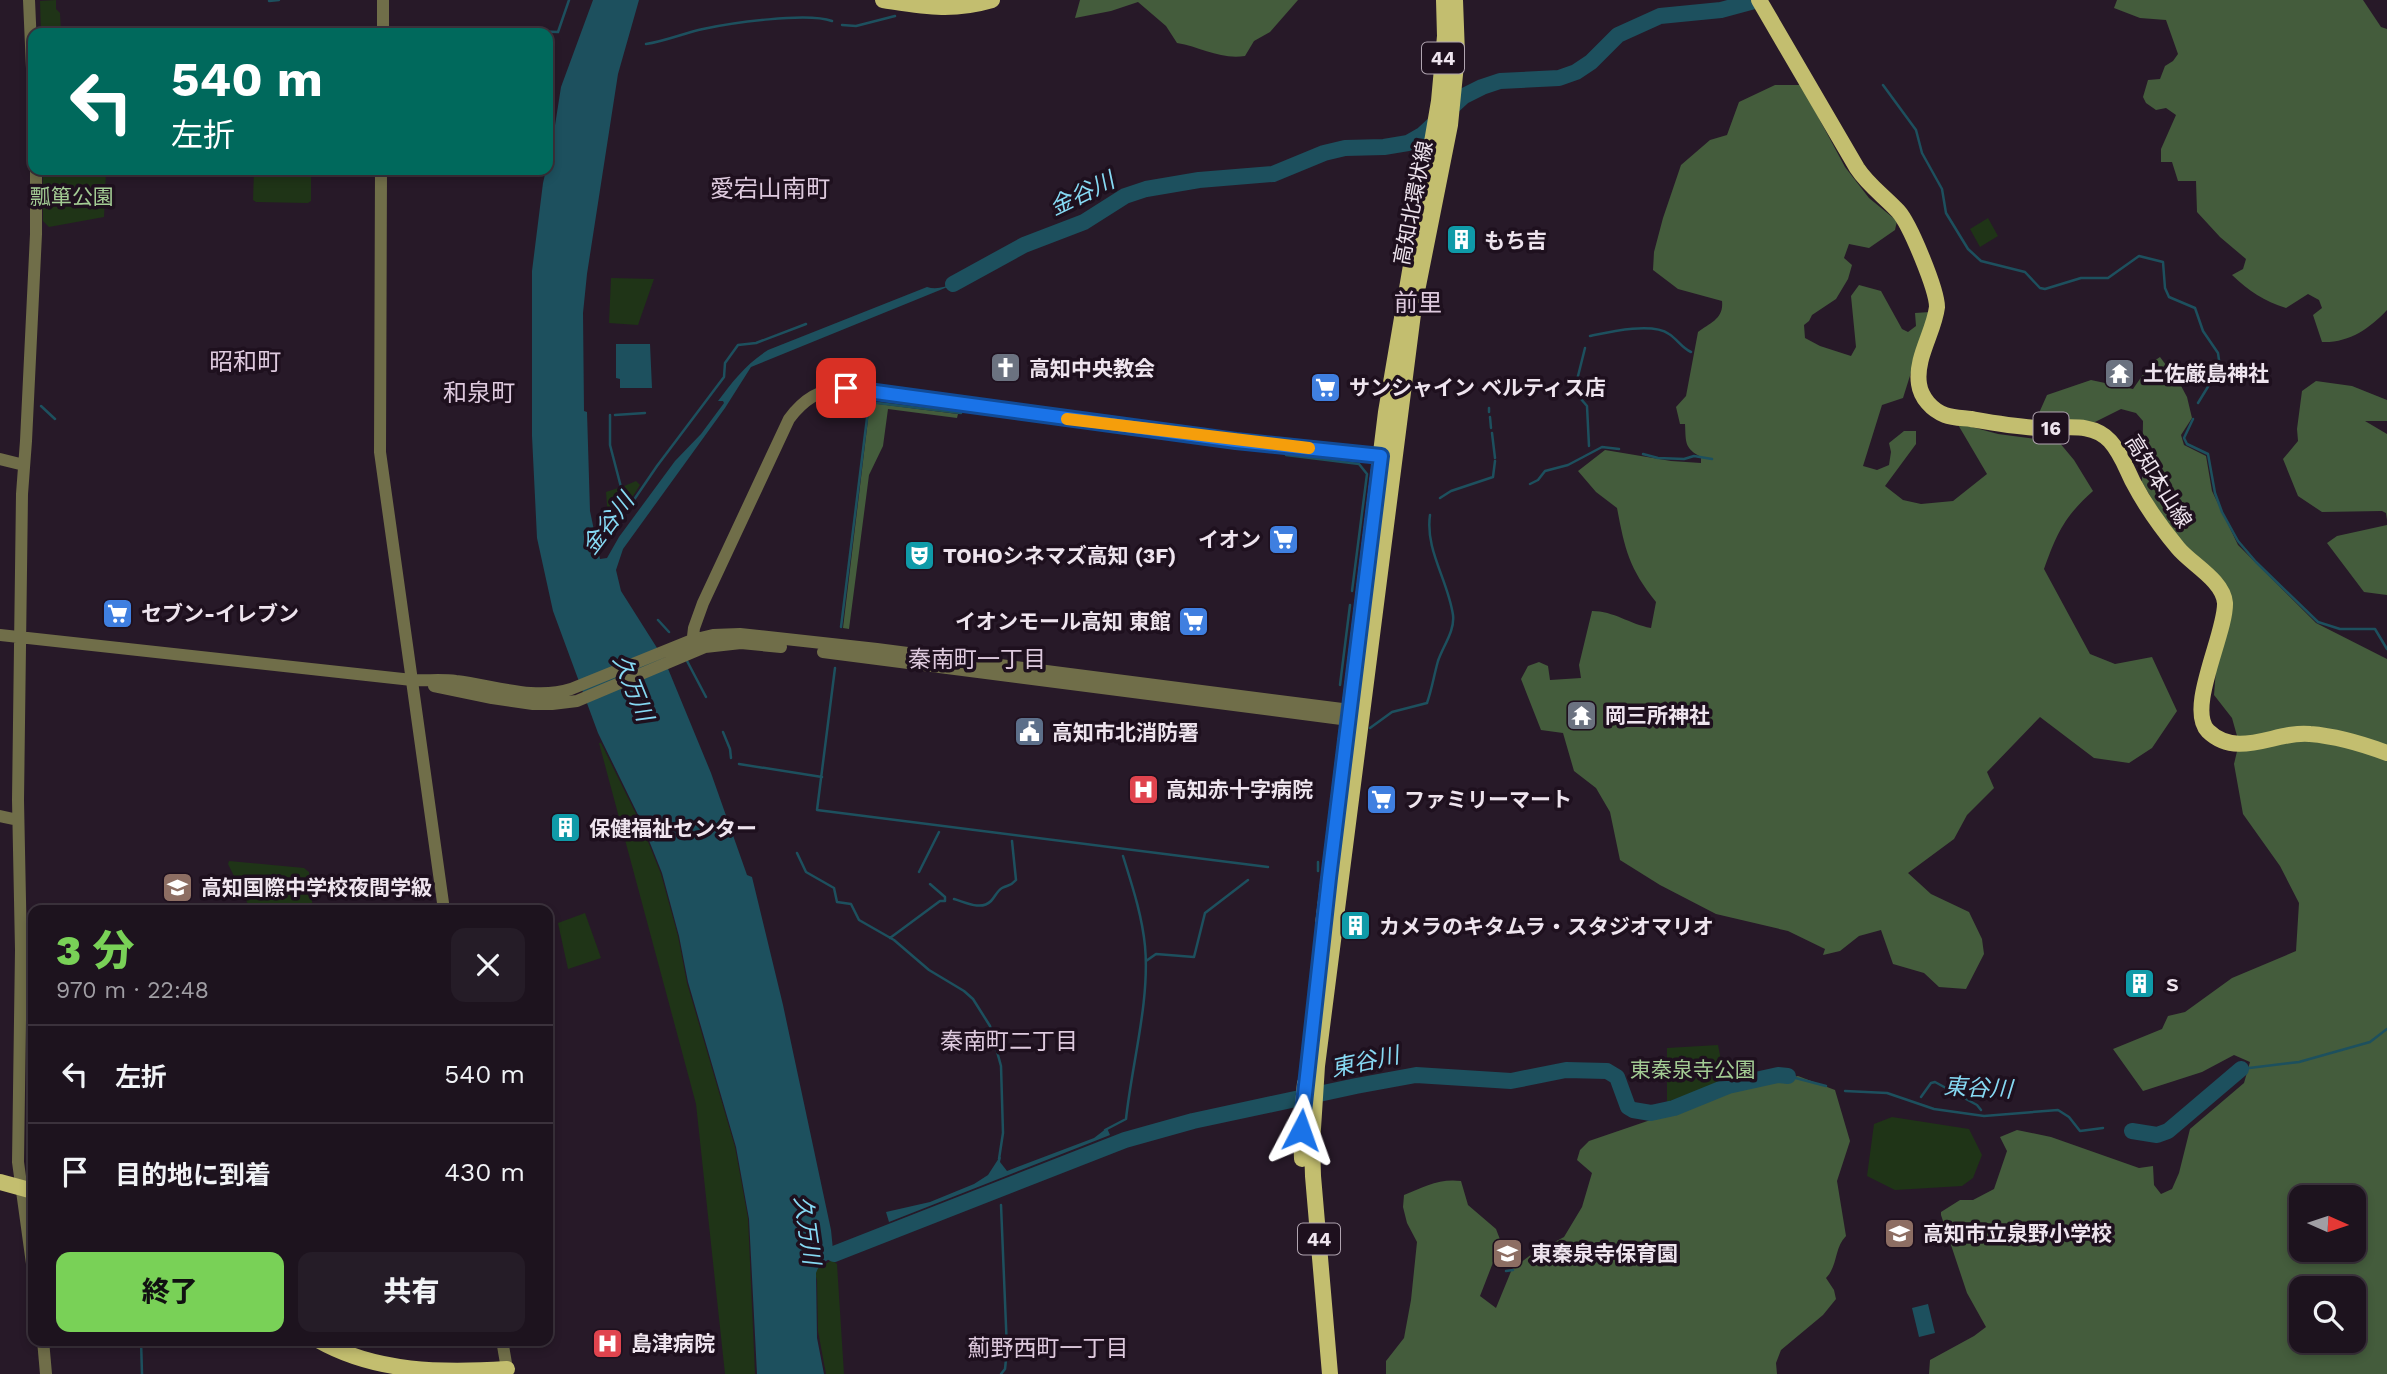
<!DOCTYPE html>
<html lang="ja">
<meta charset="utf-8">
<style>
:root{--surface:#1d131e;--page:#251c27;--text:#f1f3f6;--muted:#a09ea4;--line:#3b323c;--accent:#79d157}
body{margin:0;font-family:"Work Sans","Noto Sans JP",sans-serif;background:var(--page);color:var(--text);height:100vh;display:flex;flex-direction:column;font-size:26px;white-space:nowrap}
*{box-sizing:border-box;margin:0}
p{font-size:23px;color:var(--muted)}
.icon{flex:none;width:38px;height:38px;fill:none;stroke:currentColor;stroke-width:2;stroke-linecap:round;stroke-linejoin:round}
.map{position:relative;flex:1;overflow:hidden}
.drawer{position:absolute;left:28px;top:905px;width:525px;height:441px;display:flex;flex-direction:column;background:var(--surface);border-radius:14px;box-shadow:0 4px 10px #0003,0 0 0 2px var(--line)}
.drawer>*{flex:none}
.banner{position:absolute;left:28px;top:28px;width:525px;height:147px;border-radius:14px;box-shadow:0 4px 10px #0003,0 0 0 2px var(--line);background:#00695c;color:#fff;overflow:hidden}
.needle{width:46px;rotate:93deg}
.buttons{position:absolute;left:2289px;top:1185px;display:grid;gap:14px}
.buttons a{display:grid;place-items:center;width:77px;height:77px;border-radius:14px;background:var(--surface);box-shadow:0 4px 10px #0003,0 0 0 2px var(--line);font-size:35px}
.pin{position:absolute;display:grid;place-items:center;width:60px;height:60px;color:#fff;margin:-30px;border-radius:14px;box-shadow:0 4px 10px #0006}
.me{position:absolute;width:77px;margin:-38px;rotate:4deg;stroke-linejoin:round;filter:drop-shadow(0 0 5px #0008)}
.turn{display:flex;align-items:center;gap:24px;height:147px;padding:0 28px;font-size:32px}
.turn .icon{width:91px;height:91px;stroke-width:2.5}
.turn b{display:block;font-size:49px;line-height:60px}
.round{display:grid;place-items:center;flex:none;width:74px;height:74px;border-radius:14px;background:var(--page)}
.summary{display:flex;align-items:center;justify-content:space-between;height:119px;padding:0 28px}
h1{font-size:42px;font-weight:800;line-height:52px;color:var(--accent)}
.cta{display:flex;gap:14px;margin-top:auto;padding:14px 28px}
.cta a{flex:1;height:80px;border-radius:14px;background:var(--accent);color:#111;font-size:28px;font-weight:800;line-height:80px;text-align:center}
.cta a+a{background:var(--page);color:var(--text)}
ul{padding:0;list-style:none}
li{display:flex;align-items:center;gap:21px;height:98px;padding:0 28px;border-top:2px solid var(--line)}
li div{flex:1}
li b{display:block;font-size:26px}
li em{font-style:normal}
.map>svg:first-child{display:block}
</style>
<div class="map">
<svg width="2387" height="1374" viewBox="0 0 2387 1374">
<rect width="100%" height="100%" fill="#271928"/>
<!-- green -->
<path fill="#1f3417" d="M56 0V9L60 13 61 33H41L40 1Z
M43 170H106L104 217 49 227 43 221Z
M254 170H311V201L308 203 256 202 253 200Z
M1988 218 1998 236 1980 247 1970 229Z
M611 278 654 279 638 325 609 323Z
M636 481 640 485 626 507H625V510L612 531H609L606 492 621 487 625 506 622 487Z
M599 743H601L641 824 661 874 678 936 687 983 735 1147 748 1218 755 1374H725L696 1104Z
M229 861 304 868 309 872 313 910H257L250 908 228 864Z
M585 913 601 958 568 969 558 923Z
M1718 1045 1725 1081 1667 1102V1048Z
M1892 1117 1969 1129 1982 1155 1973 1178 1962 1186 1895 1190 1867 1176 1874 1124Z
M832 1260 837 1264 844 1374H826L818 1331 817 1280 814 1271Z"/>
<!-- forest -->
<path fill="#445c3c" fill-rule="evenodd" d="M1080 0H1298L1270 32 1254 41 1245 56C1221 60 1201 47 1177 43L1166 26 1138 2 1111 11 1075 18Z
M2117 0H2363L2381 27 2387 29V310C2369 329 2349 343 2322 342L2313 315 2322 308 2319 300 2308 294 2286 308C2264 301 2249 291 2232 275L2243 269 2246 259 2220 237 2197 212 2196 181H2178L2172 162H2161V149L2176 115 2166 108 2156 110 2146 103 2143 97 2148 80 2160 79 2165 66 2173 61 2178 54 2166 20 2140 18 2114 8Z
M1775 85H1801L1845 167 1869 198 1897 221 1895 230 1869 248 1849 244 1844 258 1852 265 1848 279 1836 299 1812 315 1809 321 1804 325 1805 338 1820 346 1851 356 1856 347 1851 296 1859 285 1881 291 1902 329 1908 332 1916 326 1915 313 1930 312 1903 398 1882 405 1863 466 1877 470 1889 465 1891 452 1889 443 1904 431H1916V444L1885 486 1903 500 1921 504 1953 501 1987 474 1957 423 1998 434 2059 442 2074 460 2093 491C2064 517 2057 533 2044 569L2090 654 2115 664 2152 657 2177 711 2152 748 2129 763 2094 758 2040 717 1987 772 1994 788 1967 815 1954 839 1908 873 1931 894 1969 912 1982 939 1984 954 1966 989 1939 987 1924 973 1893 964 1881 930 1859 936 1840 951 1823 955 1825 949 1788 931 1716 914 1660 885 1620 860 1610 812 1596 788 1574 771 1563 733 1541 730 1521 679 1528 666 1539 662 1548 666 1550 680 1581 678 1579 665 1592 611C1614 611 1629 624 1651 628L1656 602C1629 568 1625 550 1617 508L1596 492 1578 471 1605 450 1671 461 1701 463V457C1684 448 1686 442 1685 424H1680L1676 407 1686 396 1698 332C1710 323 1724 319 1722 301L1678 289 1653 270 1654 252 1663 218 1681 165 1710 140 1727 135 1739 102Z
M2160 357 2180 384 2187 397 2192 418 2181 435 2184 445 2206 456 2212 491 2238 545 2316 623 2387 659V1374H1929L1930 1360 1974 1336 1986 1327 1967 1293 1941 1215V1212L1960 1200H1973L1994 1189 2007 1151 2000 1137 2017 1130 2051 1137 2139 1168 2153 1166 2154 1185 2161 1194 2172 1189 2179 1173 2190 1129 2244 1083 2250 1062 2234 1055 2202 1072 2143 1091 2113 1049 2162 1029 2168 1016 2185 1012 2232 978 2296 951 2299 903 2280 866 2243 814 2234 764 2239 743 2232 718 2214 695 2216 669 2231 614 2159 511 2142 482 2143 421 2136 413 2121 409 2093 423 2035 422 2047 395 2091 380 2133 389 2151 363ZM2301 1197H2354V1250H2301ZM2301 1288H2354V1340H2301Z
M2316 381 2352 386 2387 400V421H2365L2387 434V520L2386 513 2382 511 2322 512 2298 496 2283 459 2298 441 2297 429 2302 391Z
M870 403 958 414 957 418 888 409 883 446 869 475 849 629 843 628Z
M2387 525V595L2364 592 2327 543 2337 536Z
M1798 1076 1835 1090 1850 1141 1837 1181 1846 1236C1834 1248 1838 1266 1826 1278L1834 1290 1836 1299 1823 1315 1781 1350 1776 1363 1777 1374H1386V1361L1404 1338 1411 1300 1417 1242 1407 1223 1403 1207 1404 1195C1423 1187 1440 1178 1461 1181L1468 1205 1496 1229 1501 1242 1480 1296 1496 1308 1512 1269 1532 1254 1564 1237 1582 1207 1592 1173 1577 1160 1580 1150 1589 1141 1668 1114 1716 1092Z"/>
<!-- water -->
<path fill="#1d505e" d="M593 0H639L618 74 587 274 583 313 584 411 587 412 590 511 600 559 607 558 619 537 675 461 701 434 724 403 723 401H718C733 381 746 364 768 350L927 287C942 292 959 281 970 271L972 277 751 367 725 408 623 549 616 570 621 591 664 659 711 773 747 875 752 877 783 1005 831 1230 833 1250 854 1245 855 1251C841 1255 821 1258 816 1273L817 1338 824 1374H757L749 1219 736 1147 688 982 679 936 662 873 642 823 598 733 553 611 537 538 532 436V271L543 183 546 170H548L561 87Z
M616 344H650L652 388H620V379L616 378Z
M1107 1128 1110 1135 889 1222 886 1212 930 1202 974 1184 988 1175 999 1158 1001 1157 1000 1162 1007 1171 1094 1138Z
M1928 1304 1935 1333 1919 1337 1912 1308Z"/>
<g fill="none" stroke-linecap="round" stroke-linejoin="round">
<!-- stream -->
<path stroke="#1d505e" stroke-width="2.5" d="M269 1 279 0
M842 25 856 26 895 16
M531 31 558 32 569 0
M646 44C666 41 684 33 703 29 731 23 807 12 832 21
M1883 85 1916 130 1922 153 1942 189 1946 213 1968 249 1981 261 2025 272 2040 288 2045 289 2081 278H2108L2139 256 2163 262 2165 288 2169 297 2195 308 2203 331 2218 353 2219 360 2217 372 2198 403
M1590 336C1609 332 1652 322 1669 334 1677 339 1682 348 1691 352
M1575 388 1585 348
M1575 392 1587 406 1589 446
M41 406 55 419
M1489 408V412
M610 415V445L627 510 657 466 724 377 725 363 738 345 756 343 806 324
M615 415 645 413
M1490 417 1491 428
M2193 419 2184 438 2187 444 2208 454 2215 493 2222 512 2238 541 2256 562 2318 622 2340 629H2375L2387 649
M1492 433 1495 458
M1643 454 1658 458 1684 459 1694 456 1712 459
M1286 455 1359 464 1367 474 1352 591
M1530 484 1538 480 1545 471 1568 465 1602 447 1619 449
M1440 498 1451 491 1493 477 1495 461
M658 620 669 632
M841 627 869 402 961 413
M686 659 706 697
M835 668 817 810 1268 867
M1340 685 1350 605
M1370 728 1392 712 1427 703C1432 689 1434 675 1438 661 1443 646 1455 631 1453 615 1448 580 1425 550 1430 515
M723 732 730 749 731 758
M739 764 822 777
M797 853 806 872 834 888 837 902 851 904 859 920 894 940 929 970 964 991 973 999 990 1026 1001 1066 1003 1133 999 1159
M1318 871V862
M919 872 939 832
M954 899C965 902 981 911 991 901 995 897 997 891 1002 888 1008 885 1011 886 1016 880L1012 841
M890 938 940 901H945V897L930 884
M1146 961 1156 954 1194 957 1205 913 1248 880
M2241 1069 2299 1062 2370 1042 2387 1029
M1788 1076 1826 1086
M1845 1091 1887 1093 1934 1109 1984 1116 2058 1110 2069 1117 2080 1131 2103 1128
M1921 1097 1931 1083 1935 1082 1977 1105 1981 1110
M1105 1130 1126 1119C1132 1063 1150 1001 1145 946 1142 915 1132 885 1123 856
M1506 1271 1513 1270
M141 1340 142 1374
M1001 1374 1005 1369 1007 1350 1001 1205"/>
<!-- river -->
<path stroke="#1d505e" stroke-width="16" d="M953 284 1024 245 1084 222 1125 196 1146 189 1199 180 1273 174 1324 153 1345 148 1384 147 1408 143 1422 135 1464 96 1482 87 1500 81 1559 78 1576 72 1591 62 1618 35 1660 16 1721 10 1758 0
M2132 1131 2157 1135 2168 1131 2241 1069
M834 1254 1125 1140 1193 1121 1356 1086 1416 1075 1511 1081 1566 1070 1607 1071 1617 1077 1628 1107 1633 1110 1651 1113 1674 1108 1728 1086 1778 1075 1788 1076"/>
<!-- minor -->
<path stroke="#706e49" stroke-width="12" d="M29 0 33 91
M383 33V0
M381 170 380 452 444 910
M0 459 24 465
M0 635 412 680C426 681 441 679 456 681 493 685 534 701 571 689L692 640 713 635 740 634 877 649 1350 710 1355 712
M692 645 694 628 703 603 789 419C803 400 821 387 846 389L1236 441 1387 457
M823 652 1349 720 1357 718
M434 686 492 698 533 704H552L577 701 705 647 741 643 781 647
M0 816 18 820
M33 1271 18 1162 21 950 18 800 22 494 26 441 36 234V170
M43 1340 46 1374
M502 1340 507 1369"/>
<!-- major -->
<path stroke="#c3be6f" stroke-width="16" d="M883 0C923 6 951 12 992 0
M1759 0 1857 168C1868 185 1884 196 1898 211 1910 224 1937 290 1937 307 1934 332 1915 358 1919 384 1921 398 1932 410 1945 415 1953 418 1963 418 1971 419 1994 423 2016 427 2040 428 2063 429 2092 421 2110 441 2121 453 2126 468 2133 482 2144 503 2163 530 2178 548 2191 564 2223 580 2225 603 2226 633 2186 709 2208 731 2238 760 2277 730 2310 734 2335 736 2363 744 2387 753
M1323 925 1386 412 1439 101 1445 36 1444 0
M1302 1159 1301 1130 1305 1083
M0 1182 33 1191
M318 1340C376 1373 443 1373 507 1369
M1330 1374 1313 1176 1312 1144 1317 1066 1414 306 1450 125 1457 54 1455 0"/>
</g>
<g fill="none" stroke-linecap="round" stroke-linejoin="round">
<defs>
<path id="route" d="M846 388 1236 441 1381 456 1329 878 1301 1130"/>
</defs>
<!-- route casing -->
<use href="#route" stroke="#114b97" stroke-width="18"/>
<!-- route -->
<use href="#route" stroke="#1a73e8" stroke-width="12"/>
<!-- slow -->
<path stroke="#f59e0b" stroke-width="12" d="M1067 419 1309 448"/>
</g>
<!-- icons -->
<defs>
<symbol id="building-square" viewBox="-11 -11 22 22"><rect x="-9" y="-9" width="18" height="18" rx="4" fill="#0f9aa8" stroke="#1e101e"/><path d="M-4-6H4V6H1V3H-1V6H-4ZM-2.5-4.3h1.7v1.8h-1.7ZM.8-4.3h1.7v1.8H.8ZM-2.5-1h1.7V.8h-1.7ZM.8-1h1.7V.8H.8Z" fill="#fff"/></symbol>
<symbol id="church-square" viewBox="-11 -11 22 22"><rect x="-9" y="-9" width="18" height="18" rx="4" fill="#6b7280" stroke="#1e101e"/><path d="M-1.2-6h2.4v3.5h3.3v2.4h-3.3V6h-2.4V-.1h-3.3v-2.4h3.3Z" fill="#fff"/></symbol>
<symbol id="temple-square" viewBox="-11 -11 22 22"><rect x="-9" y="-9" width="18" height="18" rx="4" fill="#6b7280" stroke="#1e101e"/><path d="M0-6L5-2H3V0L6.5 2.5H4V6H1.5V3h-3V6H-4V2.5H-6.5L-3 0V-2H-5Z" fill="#fff"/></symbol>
<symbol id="supermarket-square" viewBox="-11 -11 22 22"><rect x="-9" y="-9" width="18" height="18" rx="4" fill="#3f7fe0" stroke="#1e101e"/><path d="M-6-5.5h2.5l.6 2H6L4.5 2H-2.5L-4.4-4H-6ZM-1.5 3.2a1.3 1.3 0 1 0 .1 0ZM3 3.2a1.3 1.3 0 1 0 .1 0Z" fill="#fff"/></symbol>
<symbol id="theatre-square" viewBox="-11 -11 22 22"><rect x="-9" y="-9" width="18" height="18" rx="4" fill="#0f9aa8" stroke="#1e101e"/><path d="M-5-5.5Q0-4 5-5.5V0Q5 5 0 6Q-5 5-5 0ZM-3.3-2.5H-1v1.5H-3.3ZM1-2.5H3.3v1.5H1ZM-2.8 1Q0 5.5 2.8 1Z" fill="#fff"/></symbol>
<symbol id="civic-square" viewBox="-11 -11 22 22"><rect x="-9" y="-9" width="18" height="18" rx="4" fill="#5c6f8a" stroke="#1e101e"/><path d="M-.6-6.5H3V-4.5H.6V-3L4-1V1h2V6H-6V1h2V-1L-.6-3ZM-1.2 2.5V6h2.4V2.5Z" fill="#fff"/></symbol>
<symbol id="hospital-square" viewBox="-11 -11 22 22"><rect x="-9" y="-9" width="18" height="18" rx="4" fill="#e0444e" stroke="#1e101e"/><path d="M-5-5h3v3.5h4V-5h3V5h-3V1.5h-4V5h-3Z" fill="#fff"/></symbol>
<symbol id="school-square" viewBox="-11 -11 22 22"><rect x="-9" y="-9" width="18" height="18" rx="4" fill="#8d6e63" stroke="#1e101e"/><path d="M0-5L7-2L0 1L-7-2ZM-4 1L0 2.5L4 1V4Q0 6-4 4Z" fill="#fff"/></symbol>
</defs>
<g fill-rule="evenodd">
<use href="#building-square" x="1444" y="222" width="35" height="35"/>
<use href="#church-square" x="988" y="350" width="35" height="35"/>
<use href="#temple-square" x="2102" y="356" width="35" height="35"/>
<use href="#supermarket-square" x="1308" y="370" width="35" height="35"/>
<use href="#supermarket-square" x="1266" y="522" width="35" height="35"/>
<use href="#theatre-square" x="902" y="538" width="35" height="35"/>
<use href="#supermarket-square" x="100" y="596" width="35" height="35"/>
<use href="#supermarket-square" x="1176" y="604" width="35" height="35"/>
<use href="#temple-square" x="1564" y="698" width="35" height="35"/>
<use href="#civic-square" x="1012" y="714" width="35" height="35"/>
<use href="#hospital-square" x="1126" y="772" width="35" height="35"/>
<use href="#supermarket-square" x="1364" y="782" width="35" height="35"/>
<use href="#building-square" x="548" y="810" width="35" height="35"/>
<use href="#school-square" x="160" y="870" width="35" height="35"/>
<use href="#building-square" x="1338" y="908" width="35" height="35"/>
<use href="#building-square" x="2122" y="966" width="35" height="35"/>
<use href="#school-square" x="1882" y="1216" width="35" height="35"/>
<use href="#school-square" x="1490" y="1236" width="35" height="35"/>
<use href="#hospital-square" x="590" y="1326" width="35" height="35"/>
</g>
<g text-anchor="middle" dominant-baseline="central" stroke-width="7" stroke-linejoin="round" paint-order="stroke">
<!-- shield labels -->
<g fill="#1e101e" stroke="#b0a4b0" stroke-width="2">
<rect x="1422" y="42.5" width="42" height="31" rx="5"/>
<rect x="2033.5" y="412.5" width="35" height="31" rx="5"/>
<rect x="1298" y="1223.5" width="42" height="31" rx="5"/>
</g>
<g font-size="19" font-weight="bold" fill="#eee4ee">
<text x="1443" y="58">44</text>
<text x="2051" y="428">16</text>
<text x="1319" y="1239">44</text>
</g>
<!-- park labels -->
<g font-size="21" fill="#a3cc94" stroke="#1e101e">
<text x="72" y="196">瓢箪公園</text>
<text x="1693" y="1069">東秦泉寺公園</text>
</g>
<!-- street labels -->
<g font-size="21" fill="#eee4ee" stroke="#1e101e">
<text transform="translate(1413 203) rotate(-79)">高知北環状線</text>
<text transform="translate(2159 481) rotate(58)">高知本山線</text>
</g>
<!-- poi labels -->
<g font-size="21" font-weight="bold" fill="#eee4ee" stroke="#1e101e" text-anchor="start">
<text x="1484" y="240">もち吉</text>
<text x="1029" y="368">高知中央教会</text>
<text x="2143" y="373">土佐厳島神社</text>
<text x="1349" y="387">サンシャイン ベルティス店</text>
<text x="1261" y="539" text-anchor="end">イオン</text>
<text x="943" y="555">TOHOシネマズ高知 (3F)</text>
<text x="141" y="613">セブン-イレブン</text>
<text x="1171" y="621" text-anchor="end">イオンモール高知 東館</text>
<text x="1605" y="715">岡三所神社</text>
<text x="1052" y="732">高知市北消防署</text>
<text x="1166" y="789">高知赤十字病院</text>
<text x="1404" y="799">ファミリーマート</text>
<text x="589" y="828">保健福祉センター</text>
<text x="201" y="887">高知国際中学校夜間学級</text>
<text x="1379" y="926">カメラのキタムラ・スタジオマリオ</text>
<text x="2162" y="983">ｓ</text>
<text x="1923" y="1233">高知市立泉野小学校</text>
<text x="1531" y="1253">東秦泉寺保育園</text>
<text x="631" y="1343">島津病院</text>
</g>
<!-- water labels -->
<g font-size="23" font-style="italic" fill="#86d9f3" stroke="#1e101e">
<text transform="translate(1082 194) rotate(-26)">金谷川</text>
<text transform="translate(608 524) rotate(-53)">金谷川</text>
<text transform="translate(633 688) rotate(68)">久万川</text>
<text transform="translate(1365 1062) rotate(-12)">東谷川</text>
<text transform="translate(1978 1088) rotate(3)">東谷川</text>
<text transform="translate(807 1230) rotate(82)">久万川</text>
</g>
<!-- neighbourhood labels -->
<g font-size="23" fill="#decade" stroke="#1e101e">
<text x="977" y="659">秦南町一丁目</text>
<text x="1009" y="1041">秦南町二丁目</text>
<text x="1048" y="1348">薊野西町一丁目</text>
</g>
<!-- quarter labels -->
<g font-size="24" fill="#decade" stroke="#1e101e">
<text x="770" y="189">愛宕山南町</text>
<text x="1418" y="303">前里</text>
<text x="245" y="362">昭和町</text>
<text x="479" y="393">和泉町</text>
</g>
</g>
</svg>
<div class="buttons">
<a><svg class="needle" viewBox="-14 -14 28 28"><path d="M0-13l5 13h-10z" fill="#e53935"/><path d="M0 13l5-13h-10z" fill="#a09ea4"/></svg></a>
<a><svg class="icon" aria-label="search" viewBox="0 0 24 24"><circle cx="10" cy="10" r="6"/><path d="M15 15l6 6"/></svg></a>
</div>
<div class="pin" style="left:846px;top:388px;background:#d93025"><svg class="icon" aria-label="arrive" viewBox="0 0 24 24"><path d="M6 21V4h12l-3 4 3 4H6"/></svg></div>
<svg class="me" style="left:1301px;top:1130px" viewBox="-20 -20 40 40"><path d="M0-17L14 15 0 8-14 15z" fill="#1a73e8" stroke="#fff" stroke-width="4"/></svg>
<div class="banner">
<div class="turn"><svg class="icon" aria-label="left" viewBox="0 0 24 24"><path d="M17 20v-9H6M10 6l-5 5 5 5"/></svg><div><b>540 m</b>左折</div></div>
</div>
<section class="drawer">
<div class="summary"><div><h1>3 分</h1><p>970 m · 22:48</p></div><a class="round"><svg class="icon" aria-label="close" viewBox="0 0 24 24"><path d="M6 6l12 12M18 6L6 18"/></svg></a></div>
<ul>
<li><svg class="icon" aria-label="left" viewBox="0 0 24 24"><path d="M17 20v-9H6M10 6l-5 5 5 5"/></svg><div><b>左折</b></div><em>540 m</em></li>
<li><svg class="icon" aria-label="arrive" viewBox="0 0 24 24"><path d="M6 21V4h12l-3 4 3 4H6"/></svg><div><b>目的地に到着</b></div><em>430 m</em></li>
</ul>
<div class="cta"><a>終了</a><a>共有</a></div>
</section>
</div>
